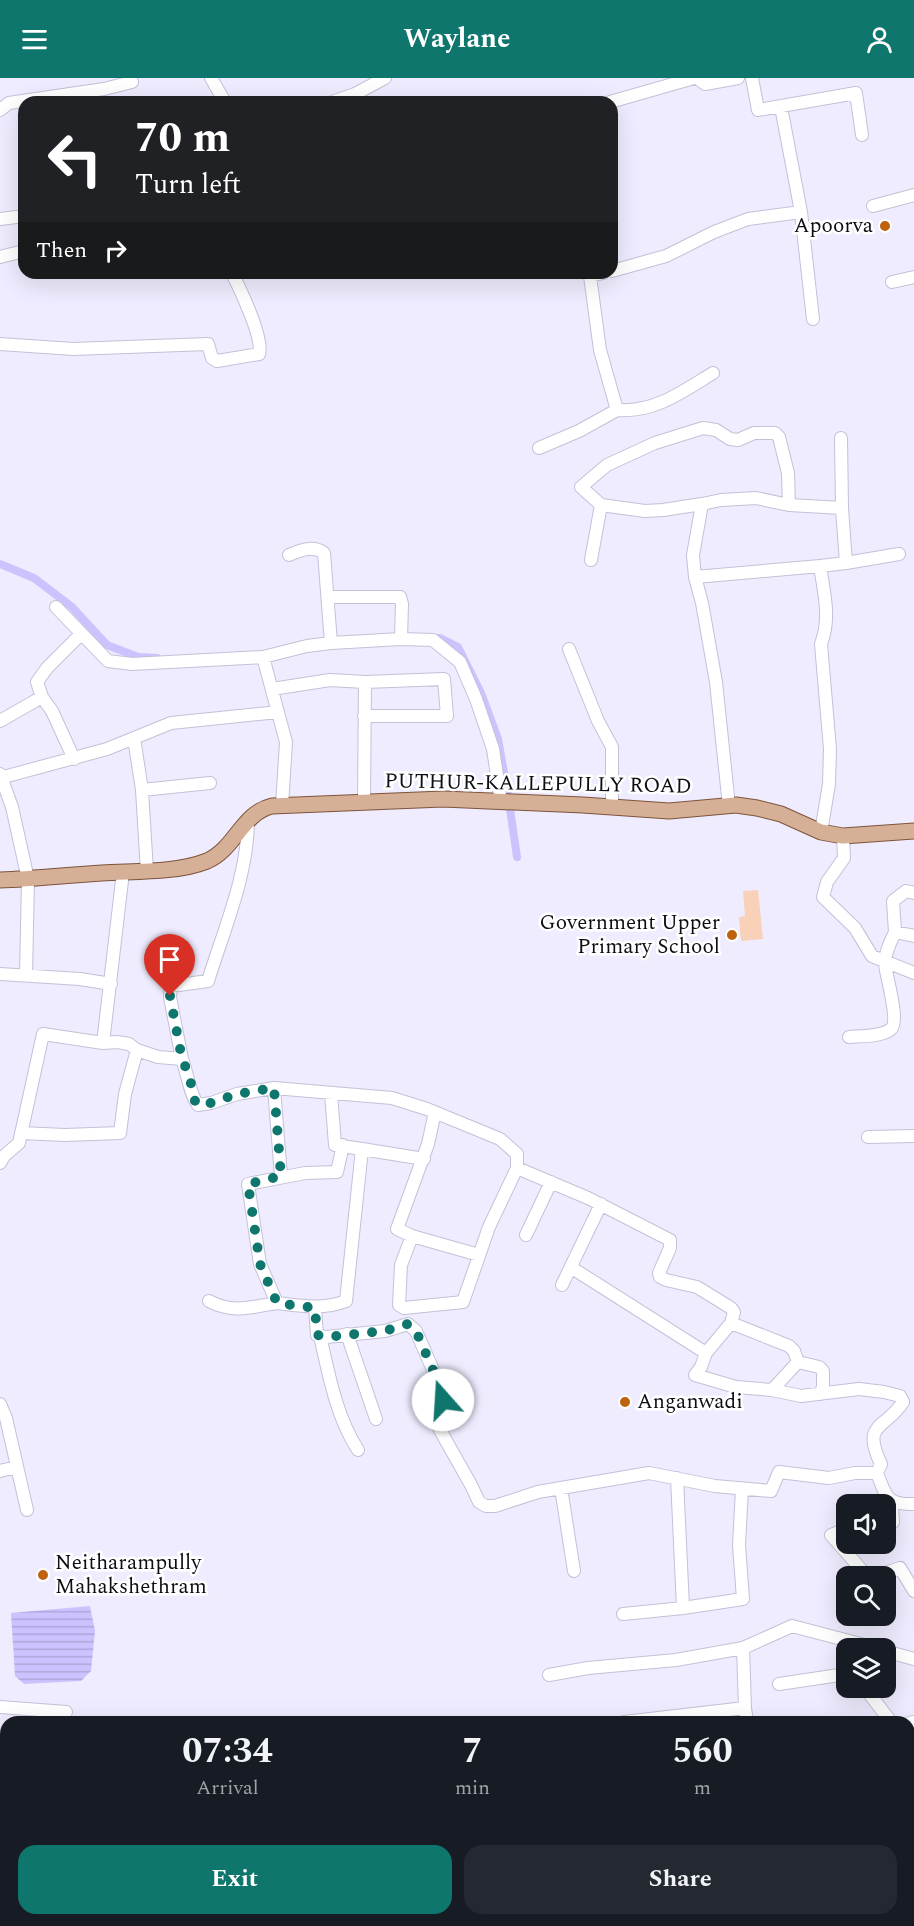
<!DOCTYPE html>
<style>
:root{--surface:#171b24;--page:#242831;--text:#f1f3f6;--muted:#9ea1a6;--accent:#0f766e}
body{margin:0;font-family:Spectral,serif;background:var(--page);color:var(--text);height:100vh;display:flex;flex-direction:column;font-size:22px;white-space:nowrap}
*{box-sizing:border-box;margin:0}
p{font-size:20px;color:var(--muted)}
.icon{flex:none;width:33px;height:33px;fill:none;stroke:currentColor;stroke-width:2;stroke-linecap:round;stroke-linejoin:round}
.map{position:relative;flex:1;overflow:hidden}
.panel{position:absolute;left:0px;top:1638px;width:915px;height:210px;display:flex;flex-direction:column;background:var(--surface);border-radius:18px 18px 0 0;box-shadow:0 6px 24px #0002}
.panel>*{flex:none}
.hud{position:absolute;left:18px;top:18px;width:600px;height:183px;border-radius:18px;box-shadow:0 6px 24px #0002;background:#202124;color:#fff;overflow:hidden}
.fabs{position:absolute;left:836px;top:1416px;display:grid;gap:12px}
.fabs a{display:grid;place-items:center;width:60px;height:60px;border-radius:12px;background:var(--surface);box-shadow:0 6px 24px #0002;font-size:30px}
.pin{position:absolute;display:grid;place-items:center;width:51px;height:51px;color:#fff;margin:-62px -26px;border-radius:50% 50% 50% 0;rotate:-45deg;box-shadow:0 0 6px #0007}
.pin .icon{rotate:45deg}
.me{position:absolute;width:66px;margin:-33px;rotate:341deg;stroke-linejoin:round;filter:drop-shadow(0 0 4px #0008)}
.turn{display:flex;align-items:center;gap:21px;height:126px;padding:0 18px;font-size:27px}
.turn .icon{width:78px;height:78px;stroke-width:2.5}
.turn b{display:block;font-size:42px;line-height:51px}
.then{display:flex;align-items:center;height:57px;padding:0 18px;background:#0003;gap:12px;font-size:22px}
.eta{display:flex;justify-content:space-evenly;align-items:center;height:102px;text-align:center}
.eta b{font-size:36px;font-weight:700;line-height:42px}
.action{display:flex;gap:12px;margin-top:auto;padding:12px 18px}
.action a{flex:1;height:69px;border-radius:18px;background:var(--accent);color:#fff;font-size:24px;font-weight:700;line-height:69px;text-align:center}
.action a+a{background:var(--page);color:var(--text)}
header{display:flex;justify-content:space-between;align-items:center;height:78px;padding:0 18px;background:var(--accent);color:#fff;font-size:27px;font-weight:700}
.map>svg:first-child{display:block}
</style>
<header><svg class="icon" aria-label="menu" viewBox="0 0 24 24"><path d="M4 6h16M4 12h16M4 18h16"/></svg>Waylane<svg class="icon" aria-label="person" viewBox="0 0 24 24"><circle cx="12" cy="8" r="4"/><path d="M4 21q1-7 8-7t8 7"/></svg></header>
<div class="map">
<svg width="914" height="1848" viewBox="0 0 914 1848">
<defs>
<pattern id="water-rules" width="6" height="5" patternUnits="userSpaceOnUse" patternTransform="scale(1.5)"><rect width="6" height="5" fill="#ccc3fe"/><path d="M0 2.5h6" fill="none" stroke="#aea6d9"/></pattern>
</defs>
<rect width="100%" height="100%" fill="#eeecfe"/>
<!-- green -->
<path fill="#f8d1b8" d="M758 812 763 861 741 863 739 839 745 838 743 813Z"/>
<!-- water -->
<path fill="url(#water-rules)" d="M90 1528 95 1553 91 1593 81 1603 24 1606 15 1598 11 1535Z"/>
<g fill="none" stroke-linecap="round" stroke-linejoin="round">
<!-- stream -->
<path stroke="#ccc3fe" stroke-width="2" d="M218 1842 224 1848
M194 1848 205 1842
M696 1848 698 1842"/>
<!-- canal -->
<path stroke="#ccc3fe" stroke-width="8" d="M0 486 34 500 72 529 107 567 138 579 157 580
M432 560H440L458 569 481 615 498 661 508 717
M510 731 517 779
M909 1675 914 1673"/>
<defs>
<path id="minor" d="M211 0 225 24
M697 0 705 6 738 0
M752 0 758 32 856 15 862 57
M332 24 355 16 385 0
M610 24 694 0
M781 29 801 134 813 241
M0 32 9 25 104 11 132 4
M873 128 914 117
M0 141 24 138
M0 179 24 173
M612 193 666 178 714 154 748 141 801 134
M603 195 590 198 600 272 617 332C654 335 682 314 713 295
M892 204 914 199
M0 266 73 271 208 266 212 280 217 283 259 276C264 261 240 211 232 195
M539 370 579 353 617 332
M702 426 663 432 645 433 601 427 581 409 607 387 655 365 703 350 716 352 730 361 738 362 754 355H775L779 359 788 395 789 427 756 420 721 422 702 426 693 477 695 499 702 525 716 604 729 728
M789 427 842 430
M289 477C301 472 313 467 324 475L331 565
M591 482 601 427
M846 485 899 476
M695 499 820 488
M329 519H400L402 526 401 561
M56 529 108 583 132 586 263 579 307 568 331 565 401 561 433 562 460 584 476 621 493 671 501 724
M569 571 598 643 612 669V729
M263 579 286 664 282 728
M272 611 330 602 365 604
M0 643 42 619
M134 660 142 712 147 793
M74 681 52 633 42 619 37 604 47 590 81 556
M0 696 12 729 28 801 26 897
M0 700 107 671 171 645 278 634
M142 712 210 705
M364 725 365 604 444 601 447 638H364
M821 754 829 706 830 671 821 566C831 540 824 515 820 488L846 485 842 430 841 360
M843 758 844 780 827 804 823 819 855 850 872 878 914 895
M895 854 893 823 906 813 914 815
M0 896 80 901 111 906
M849 959C860 958 882 959 891 951 900 943 886 898 885 886 884 876 891 863 895 854L914 858
M103 965 117 964 129 966 137 972 158 979 182 981C187 994 190 1017 198 1027L211 1025 237 1016 274 1010 392 1020 427 1031 500 1061 517 1076V1090L588 1120 670 1162V1170L659 1195 660 1199 666 1202 697 1209 731 1230 734 1234 731 1245
M182 981 170 919 171 908 208 903C224 851 248 797 248 742
M274 1010 281 1098
M331 1015 335 1067 362 1071
M435 1034 428 1066 397 1151 412 1158 401 1187 399 1227 404 1230 463 1224 489 1149 517 1090
M21 1055 65 1057 120 1055 125 1016 137 972
M868 1059 914 1058
M343 1067 337 1094 305 1095 248 1106 260 1186 277 1225C301 1228 323 1232 346 1223L362 1071 424 1081
M0 1085 4 1078 19 1065 43 956 103 965 123 794
M526 1157 551 1104
M412 1158 479 1177
M572 1190 706 1275 731 1245 789 1268 794 1273 798 1284 819 1289 823 1293V1309L820 1316
M562 1207 601 1126
M209 1223C234 1236 250 1229 277 1225
M315 1230 317 1257 326 1259 385 1253 408 1246 416 1253 443 1315 439 1345 440 1352 471 1407 479 1424 486 1428H495L538 1414 561 1410 649 1395 715 1408 771 1413 779 1394 829 1400 855 1395H877C886 1418 886 1427 914 1426
M347 1256 376 1341
M320 1258C329 1297 336 1338 358 1372
M706 1275 701 1289 695 1297 736 1309 772 1312
M798 1284 772 1312 801 1318 859 1311 884 1314 900 1318 903 1324C885 1352 861 1344 881 1386L877 1395
M0 1326 6 1340 27 1432
M0 1393 17 1389
M677 1400 683 1530 743 1521 739 1467 742 1411
M561 1410 574 1493
M885 1445 893 1444 892 1431 894 1425
M846 1451 831 1457 867 1498
M877 1498 900 1490 914 1513
M623 1536 683 1530
M885 1573 914 1581
M549 1597 588 1590 676 1582 743 1570 792 1548 876 1570
M779 1606 846 1596
M865 1610 891 1644
M0 1629 66 1634
M745 1630 747 1644
M624 1644 745 1630 743 1570
M909 1645 914 1644
M0 1706 6 1707
M0 1739 6 1740
M909 1741H914
M239 1842 244 1848
M596 1842 597 1848
M653 1842 654 1848
M755 1842 756 1848
M825 1842 827 1848"/>
<path id="major" d="M0 802C34 801 68 797 102 795 134 793 177 795 207 783 235 771 242 735 272 728L443 721 583 727 669 733 736 727 757 730 781 736 821 754 843 758 914 753
M909 1731 914 1709
M903 1842V1848"/>
</defs>
<!-- minor casing -->
<use href="#minor" stroke="#c4c1d7" stroke-width="14"/>
<!-- major casing -->
<use href="#major" stroke="#7d543b" stroke-width="17"/>
<!-- minor -->
<use href="#minor" stroke="#fff" stroke-width="12"/>
<!-- major -->
<use href="#major" stroke="#d5af96" stroke-width="15"/>
</g>
<g fill="none" stroke-linecap="round" stroke-linejoin="round">
<!-- route -->
<path stroke="#0f766e" stroke-width="10" stroke-dasharray="0 18" d="M170 918 182 981 189 997 195 1023 198 1027 211 1025 237 1016 274 1010 281 1098 248 1106 260 1186 277 1225 315 1230 317 1257 326 1259 385 1253 408 1246 416 1253 443 1315V1322"/>
</g>
<!-- markers -->
<g fill="#be6210" stroke="#fff" stroke-width="2">
<circle cx="885" cy="148" r="6"/>
<circle cx="732" cy="857" r="6"/>
<circle cx="625" cy="1324" r="6"/>
<circle cx="43" cy="1497" r="6"/>
</g>
<g text-anchor="middle" dominant-baseline="central" stroke-width="5" stroke-linejoin="round" paint-order="stroke">
<!-- poi labels -->
<g font-size="21" fill="#0e0d14" stroke="#fff" text-anchor="end">
<text x="873" y="148">Apoorva</text>
<text x="720" y="845">Government Upper<tspan x="720" dy="24">Primary School</tspan></text>
<text x="637" y="1324" text-anchor="start">Anganwadi</text>
<text x="55" y="1485" text-anchor="start">Neitharampully<tspan x="55" dy="24">Mahakshethram</tspan></text>
</g>
<!-- street labels -->
<g font-size="21" fill="#0e0d14" stroke="#fff">
<text transform="translate(538 706) rotate(1)">PUTHUR-KALLEPULLY ROAD</text>
</g>
</g>
</svg>
<div class="fabs">
<a><svg class="icon" aria-label="sound" viewBox="0 0 24 24"><path d="M4 9h4l5-4v14l-5-4H4zM17 9q2 3 0 6"/></svg></a>
<a><svg class="icon" aria-label="search" viewBox="0 0 24 24"><circle cx="10" cy="10" r="6"/><path d="M15 15l6 6"/></svg></a>
<a><svg class="icon" aria-label="layers" viewBox="0 0 24 24"><path d="M12 4l9 5-9 5-9-5zM3 14l9 5 9-5"/></svg></a>
</div>
<div class="pin" style="left:170px;top:918px;background:#d93025"><svg class="icon" aria-label="arrive" viewBox="0 0 24 24"><path d="M6 21V4h12l-3 4 3 4H6"/></svg></div>
<svg class="me" style="left:443px;top:1322px" viewBox="-20 -20 40 40"><circle r="19" fill="#fff"/><path d="M0-13L10 11 0 6-10 11z" fill="#0f766e"/></svg>
<div class="hud">
<div class="turn"><svg class="icon" aria-label="left" viewBox="0 0 24 24"><path d="M17 20v-9H6M10 6l-5 5 5 5"/></svg><div><b>70 m</b>Turn left</div></div>
<div class="then">Then<svg class="icon" aria-label="right" viewBox="0 0 24 24"><path d="M7 20v-9h11M14 6l5 5-5 5"/></svg></div>
</div>
<section class="panel">
<div class="eta">
<div><b>07:34</b><p>Arrival</p></div>
<div><b>7</b><p>min</p></div>
<div><b>560</b><p>m</p></div>
</div>
<div class="action"><a>Exit</a><a>Share</a></div>
</section>
</div>
